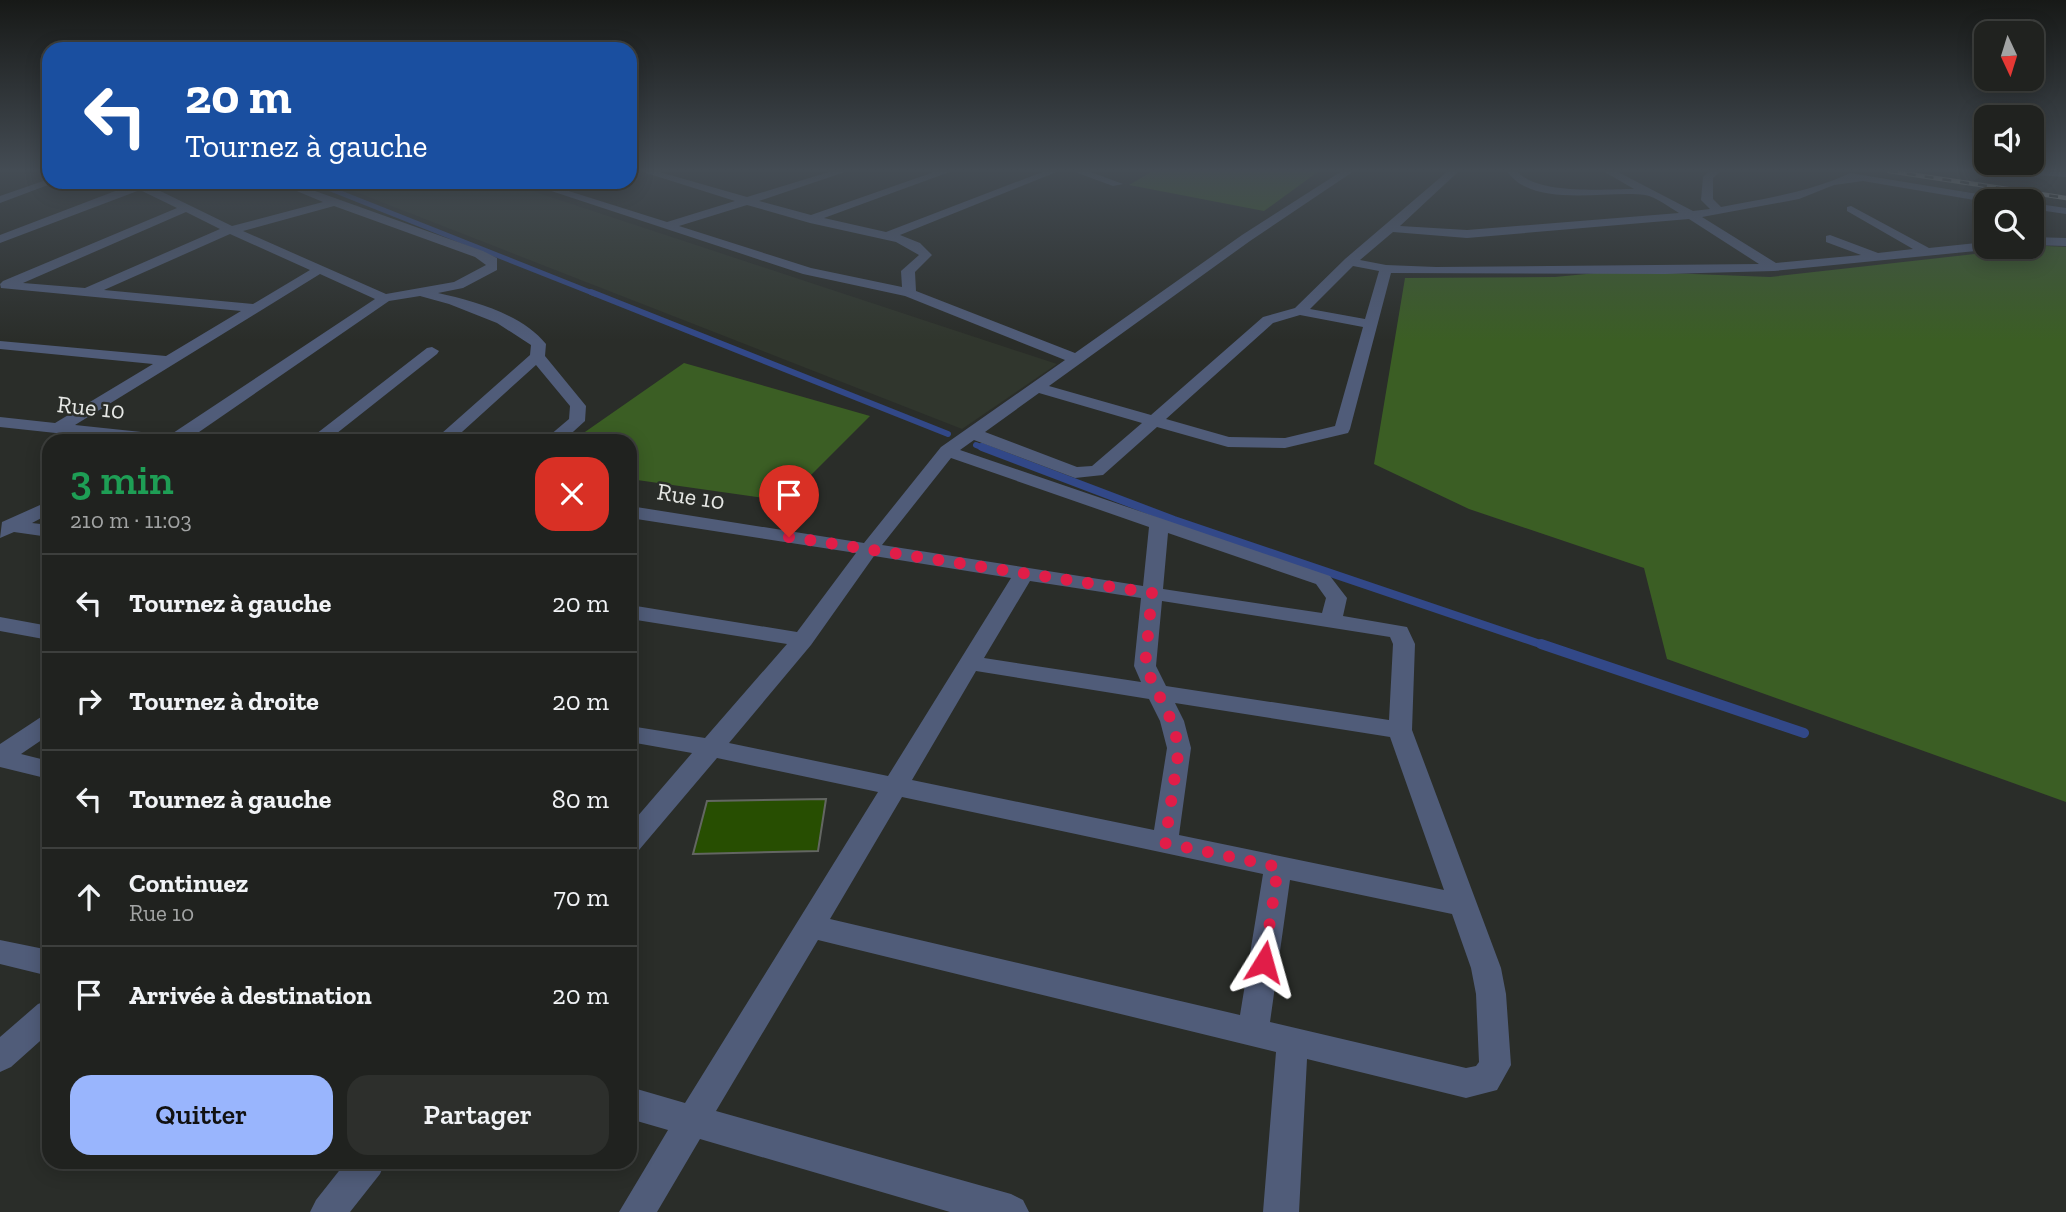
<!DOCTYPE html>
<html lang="fr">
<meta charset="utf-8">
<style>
:root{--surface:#20221f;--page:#2d2f2c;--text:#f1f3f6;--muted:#a2a4a4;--line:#3d3f3d;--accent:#99b5fd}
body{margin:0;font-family:"Zilla Slab",serif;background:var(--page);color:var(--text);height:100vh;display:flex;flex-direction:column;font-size:26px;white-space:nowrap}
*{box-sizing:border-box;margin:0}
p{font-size:23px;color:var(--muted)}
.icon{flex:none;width:38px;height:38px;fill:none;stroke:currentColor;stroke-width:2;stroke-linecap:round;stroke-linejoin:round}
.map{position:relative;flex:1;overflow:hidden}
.drawer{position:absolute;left:42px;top:434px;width:595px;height:735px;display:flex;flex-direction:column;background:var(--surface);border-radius:21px;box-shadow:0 4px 18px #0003,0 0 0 2px var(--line)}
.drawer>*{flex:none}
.banner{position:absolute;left:42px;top:42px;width:595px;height:147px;border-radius:21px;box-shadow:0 4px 18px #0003,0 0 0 2px var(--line);background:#1a4fa0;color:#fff;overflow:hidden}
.needle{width:46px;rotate:176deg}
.controls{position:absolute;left:1974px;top:21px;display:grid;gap:14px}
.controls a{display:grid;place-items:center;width:70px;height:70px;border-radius:14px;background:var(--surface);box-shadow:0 4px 18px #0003,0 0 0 2px var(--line);font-size:35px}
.pin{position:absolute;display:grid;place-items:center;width:60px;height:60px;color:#fff;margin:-72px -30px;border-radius:50% 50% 50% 0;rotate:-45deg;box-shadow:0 0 7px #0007}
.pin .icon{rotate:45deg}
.me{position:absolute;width:77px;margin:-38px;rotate:8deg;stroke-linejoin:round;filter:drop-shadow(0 0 5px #0008)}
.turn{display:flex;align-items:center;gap:24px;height:147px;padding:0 28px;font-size:32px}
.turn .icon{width:91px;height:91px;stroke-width:2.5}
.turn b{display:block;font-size:49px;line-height:60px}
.round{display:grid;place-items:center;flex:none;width:74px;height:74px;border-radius:21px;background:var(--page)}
.headline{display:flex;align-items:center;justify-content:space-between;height:119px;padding:0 28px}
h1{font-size:42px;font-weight:600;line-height:52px;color:#1e9e55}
.action{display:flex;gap:14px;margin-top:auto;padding:14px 28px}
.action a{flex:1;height:80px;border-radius:21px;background:var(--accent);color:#111;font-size:28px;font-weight:600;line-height:80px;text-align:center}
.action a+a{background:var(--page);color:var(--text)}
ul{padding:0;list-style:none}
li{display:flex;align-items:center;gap:21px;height:98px;padding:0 28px;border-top:2px solid var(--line)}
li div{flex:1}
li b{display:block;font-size:26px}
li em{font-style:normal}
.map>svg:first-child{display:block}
</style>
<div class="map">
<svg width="2066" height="1212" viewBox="0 0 2066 1212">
<rect width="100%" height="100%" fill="#2a2d29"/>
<!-- built -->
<path fill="#30362d" d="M330 182H505L1057 364 962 429Z"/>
<!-- green -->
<path fill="#3b5e24" d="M1153 171H1319L1264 211 1129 185Z
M2046 246 2066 247V802L1667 659 1644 568 1469 509 1374 464 1405 278 1555 277 1617 271 1770 277Z
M684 363 870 416 785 501 630 479V441H572Z"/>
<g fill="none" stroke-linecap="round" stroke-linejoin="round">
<!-- stream-far3 -->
<path stroke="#324888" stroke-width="5" d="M313 182 595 294"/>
<!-- stream-far2 -->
<path stroke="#324888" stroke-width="6" d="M591 292 948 434
M976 445 986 449"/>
<!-- stream-far1 -->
<path stroke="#324888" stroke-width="8" d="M982 447 1174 520 1546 646"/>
<!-- stream -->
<path stroke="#324888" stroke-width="10" d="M1541 644 1804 733"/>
</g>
<!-- building -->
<path fill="#274e01" stroke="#636662" stroke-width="2" d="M826 799 818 851 693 854 707 801Z"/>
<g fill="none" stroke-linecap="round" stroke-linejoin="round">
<!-- minor -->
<path fill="#505c79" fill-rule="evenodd" d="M640 171H656L747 197 832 171H848L759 201 811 215 937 171H952L824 218 886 232 1045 171H1059L900 235 920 243 932 255 915 272 916 291 1075 353 1242 235 1342 171H1354L1250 241 1049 386 1151 415 1263 317 1295 308 1345 259 1448 171H1459L1400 226 1467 230 1679 213C1669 207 1656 197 1645 195 1606 190 1532 209 1507 171H1517C1536 195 1605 189 1634 189L1603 171H1616L1693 211 1710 209 1701 200 1703 177 1709 171H1720L1713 178V199L1721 207C1764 199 1813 191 1850 173L2002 198 2008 201 1986 202 1863 181 1834 185 1799 199 1702 217 1776 263 1861 255 1826 242V236L1830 235 1878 253 1913 249 1847 211V207L1851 206 1929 248 1986 242V247H1992L1986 250 1774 271 1665 274 1391 273 1350 429 1348 433 1285 448 1228 447 1157 427 1103 475 1075 478 974 440 960 450 1330 576 1347 598 1343 616 1407 627 1415 644 1412 730 1501 968 1506 994 1511 1065 1497 1090 1466 1098 1307 1059 1299 1212H1263L1276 1052 818 940 716 1111 1011 1194 1023 1200 1029 1212H950L700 1139 657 1212H619L668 1130 630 1119V1087L685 1103 878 792 717 758 639 850 630 853V825L692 753 630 742V726L705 738 787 644 630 619V605L797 632 856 553 630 518V506L864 543 941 447 1065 360 905 296 803 274 524 182H540L667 222 735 201ZM747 205 810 223 896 242 919 255 901 271 902 287 811 268 679 226ZM1689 219 1759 264 1436 267 1386 265 1360 260 1393 232 1467 238ZM1353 266 1379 271 1365 319 1310 309ZM1300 315 1363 327 1335 426 1285 438 1229 437 1166 419 1273 323ZM1039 393 1142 423 1092 466 1077 467 985 432ZM951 458 1149 527 1143 586 882 545ZM1168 533 1316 584 1326 598 1322 613 1163 589ZM874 556 1011 578 888 776 729 743 811 645ZM1030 581 1141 598 1134 666 1141 682 984 658ZM1162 601 1390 637 1393 644 1389 720 1166 686 1156 666ZM976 671 1149 699 1160 721 1167 748 1154 830 912 780ZM1175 703 1390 737 1444 890 1179 835 1191 748 1184 721ZM902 797 1263 874 1240 1015 830 919ZM1290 880 1452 914 1471 968 1476 994 1479 1062 1476 1066 1466 1068 1270 1022Z
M1072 171H1088L1123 184 1113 186Z
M2014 171H2066V177L2019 174Z
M49 179V182H56L0 203V196Z
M128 182H155L150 186 232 226 323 202 275 182H290L483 251 497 258V270L463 288 438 293C474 301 522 314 546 344L545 356 586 406 585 421 563 441H543L569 419 570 406 536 365 452 441H433L530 355 531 345 497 323 449 304 420 296 389 301 186 441H130L0 427V417L55 423 153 364 0 349V341L166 356 241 311 1 288 0 284 3 281 177 208 140 190 0 243V235L131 185ZM334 206 475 257 486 265 454 282 386 294 243 231ZM186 212 220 229 85 288 23 283ZM230 234 310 270 253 304 104 290ZM320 274 375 299 170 435 75 425Z
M2032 203 2066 208V214L2032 209Z
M2032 237 2066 238V246L2032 245Z
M432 347 439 351 437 354 327 441H307L427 348Z
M49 501V514L32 523 49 525V537L14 532 0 538 2 522Z
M0 617 49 626V640L0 631Z
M49 715V735L21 754 49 761V779L0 767V744L41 717Z
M0 940 49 950V976L0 964Z
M49 1000V1033L11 1067 0 1072V1037L38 1004Z
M346 1162H385L380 1174 350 1212H310L316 1200Z"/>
<defs>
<path id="rail" d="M1889 171 2066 198"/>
</defs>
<!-- rail casing -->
<use href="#rail" stroke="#999b98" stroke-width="4.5"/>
<!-- rail -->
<use href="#rail" stroke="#2a2d29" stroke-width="2.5" stroke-dasharray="9" stroke-linecap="butt"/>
</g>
<!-- sky -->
<linearGradient id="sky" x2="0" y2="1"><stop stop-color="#171917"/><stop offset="0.5" stop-color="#444c54"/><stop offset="1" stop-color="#444c54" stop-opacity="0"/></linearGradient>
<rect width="2066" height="341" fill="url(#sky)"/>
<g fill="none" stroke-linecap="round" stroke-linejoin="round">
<!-- route -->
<path stroke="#e11d48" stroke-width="12" stroke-dasharray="0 21.6" d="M789 537 1152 593 1145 666 1172 722 1179 748 1165 843 1278 867 1264 962"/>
</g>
<g text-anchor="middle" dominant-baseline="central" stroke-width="5" stroke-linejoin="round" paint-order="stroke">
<!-- street labels -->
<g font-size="24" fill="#e6e8e5" stroke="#2a2d29">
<text transform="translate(91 407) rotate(6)">Rue 10</text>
<text transform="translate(691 496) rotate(9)">Rue 10</text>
</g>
</g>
</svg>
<div class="controls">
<a><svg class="needle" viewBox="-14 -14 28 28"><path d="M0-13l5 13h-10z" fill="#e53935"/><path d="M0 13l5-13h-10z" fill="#a2a4a4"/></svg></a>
<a><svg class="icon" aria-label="sound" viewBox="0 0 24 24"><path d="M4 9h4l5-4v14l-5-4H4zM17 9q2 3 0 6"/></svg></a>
<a><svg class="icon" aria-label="search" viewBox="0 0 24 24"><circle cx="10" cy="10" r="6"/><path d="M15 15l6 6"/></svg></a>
</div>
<div class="pin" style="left:789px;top:537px;background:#d93025"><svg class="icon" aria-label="arrive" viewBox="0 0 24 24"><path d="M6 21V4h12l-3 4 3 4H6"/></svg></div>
<svg class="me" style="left:1264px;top:962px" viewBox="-20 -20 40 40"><path d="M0-17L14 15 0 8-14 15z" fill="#e11d48" stroke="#fff" stroke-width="4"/></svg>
<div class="banner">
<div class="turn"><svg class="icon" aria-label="left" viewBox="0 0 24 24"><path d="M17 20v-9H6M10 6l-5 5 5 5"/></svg><div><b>20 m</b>Tournez à gauche</div></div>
</div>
<section class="drawer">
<div class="headline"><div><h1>3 min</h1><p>210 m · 11:03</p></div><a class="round" style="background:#d93025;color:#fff"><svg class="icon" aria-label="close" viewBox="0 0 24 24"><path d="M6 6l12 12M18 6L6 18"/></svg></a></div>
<ul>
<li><svg class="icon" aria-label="left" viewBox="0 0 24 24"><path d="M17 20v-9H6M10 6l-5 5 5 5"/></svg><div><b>Tournez à gauche</b></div><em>20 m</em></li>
<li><svg class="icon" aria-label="right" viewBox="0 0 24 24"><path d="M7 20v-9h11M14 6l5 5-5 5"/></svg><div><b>Tournez à droite</b></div><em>20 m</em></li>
<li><svg class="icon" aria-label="left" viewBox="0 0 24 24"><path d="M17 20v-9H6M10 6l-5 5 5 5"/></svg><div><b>Tournez à gauche</b></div><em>80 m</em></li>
<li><svg class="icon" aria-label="ahead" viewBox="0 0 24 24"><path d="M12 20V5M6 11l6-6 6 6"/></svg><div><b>Continuez</b><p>Rue 10</p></div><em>70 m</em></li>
<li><svg class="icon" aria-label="arrive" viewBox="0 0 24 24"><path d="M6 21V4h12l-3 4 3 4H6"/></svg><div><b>Arrivée à destination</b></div><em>20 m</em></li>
</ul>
<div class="action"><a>Quitter</a><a>Partager</a></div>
</section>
</div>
